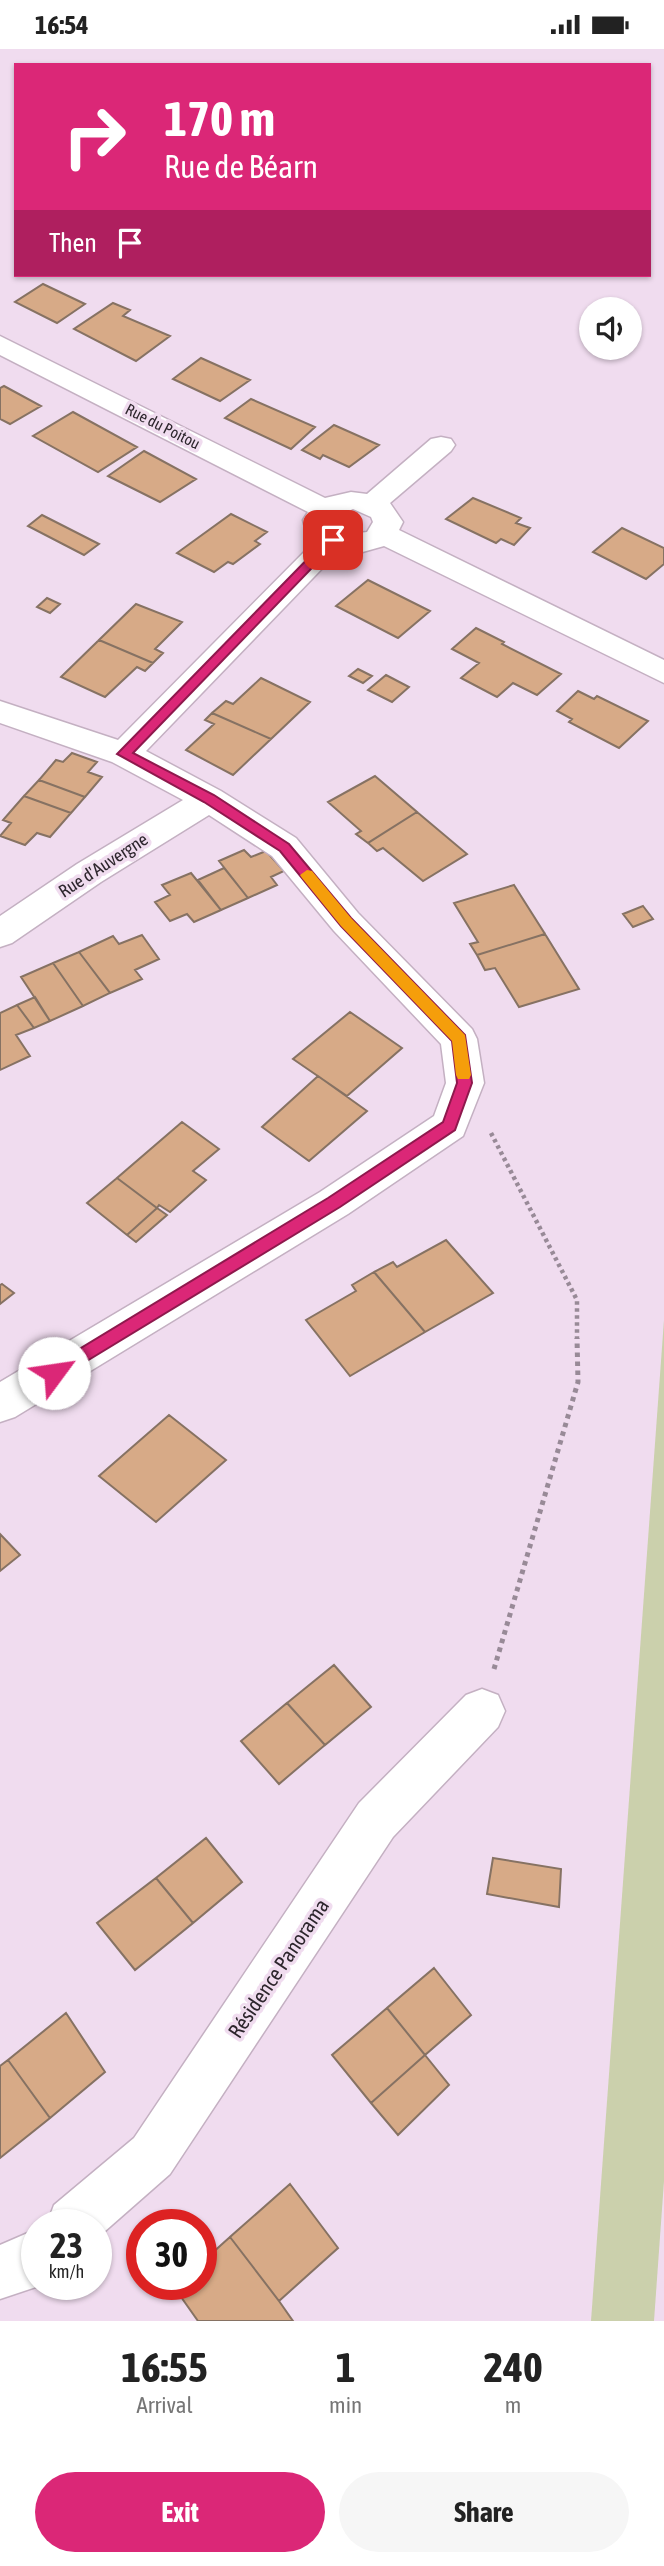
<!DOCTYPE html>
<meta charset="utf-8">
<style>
:root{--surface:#fff;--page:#f6f6f6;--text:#222;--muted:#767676;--accent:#db2777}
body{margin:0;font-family:"Asap Condensed",sans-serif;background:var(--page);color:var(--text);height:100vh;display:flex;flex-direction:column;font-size:26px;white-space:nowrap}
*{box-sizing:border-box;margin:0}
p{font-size:23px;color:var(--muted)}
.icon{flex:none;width:38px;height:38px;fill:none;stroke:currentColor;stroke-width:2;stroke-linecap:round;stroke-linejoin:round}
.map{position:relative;height:2272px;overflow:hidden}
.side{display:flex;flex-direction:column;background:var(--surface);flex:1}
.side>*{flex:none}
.banner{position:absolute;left:14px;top:14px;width:637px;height:214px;border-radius:0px;box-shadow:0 2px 5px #0004;background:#db2777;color:#fff;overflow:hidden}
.tools{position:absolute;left:579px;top:248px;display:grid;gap:14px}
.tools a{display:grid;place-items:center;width:63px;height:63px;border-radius:50%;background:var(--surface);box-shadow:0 2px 5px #0004;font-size:35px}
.speed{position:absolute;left:21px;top:2160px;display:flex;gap:14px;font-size:35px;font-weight:700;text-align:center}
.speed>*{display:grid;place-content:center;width:91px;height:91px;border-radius:50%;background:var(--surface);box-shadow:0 2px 5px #0004;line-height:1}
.speed small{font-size:18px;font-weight:400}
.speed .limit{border:10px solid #d22;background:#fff;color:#111}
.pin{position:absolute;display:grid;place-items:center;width:60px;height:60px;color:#fff;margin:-30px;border-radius:14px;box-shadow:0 4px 10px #0006}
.me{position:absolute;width:77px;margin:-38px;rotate:59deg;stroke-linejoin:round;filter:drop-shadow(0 0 5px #0008)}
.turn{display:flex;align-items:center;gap:24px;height:147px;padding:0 35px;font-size:32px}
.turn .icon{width:91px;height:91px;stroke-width:2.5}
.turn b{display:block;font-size:49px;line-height:60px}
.then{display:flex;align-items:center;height:66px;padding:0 35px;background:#0003;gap:14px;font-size:26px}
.eta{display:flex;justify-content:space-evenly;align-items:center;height:119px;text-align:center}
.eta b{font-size:42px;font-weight:700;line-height:49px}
.button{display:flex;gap:14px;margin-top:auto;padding:14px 35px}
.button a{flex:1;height:80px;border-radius:42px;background:var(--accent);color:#fff;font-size:28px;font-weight:700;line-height:80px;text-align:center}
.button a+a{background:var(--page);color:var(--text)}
.status{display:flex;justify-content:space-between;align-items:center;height:49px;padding:0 35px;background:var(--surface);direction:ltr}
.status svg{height:19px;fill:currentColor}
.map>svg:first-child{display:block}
</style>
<div class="status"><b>16:54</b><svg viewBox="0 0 49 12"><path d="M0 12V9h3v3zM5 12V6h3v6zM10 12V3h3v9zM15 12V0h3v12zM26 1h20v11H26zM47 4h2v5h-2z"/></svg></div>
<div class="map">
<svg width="664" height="2272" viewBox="0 0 664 2272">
<rect width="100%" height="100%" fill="#f0dcef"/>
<!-- green -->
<path fill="#cbd0ac" d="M664 1271V2132L654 2272H591Z"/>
<!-- building -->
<path fill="#d7aa87" stroke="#867263" stroke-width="2" d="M43 235 85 255 57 274 15 253Z
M113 254 130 261 123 267 170 287 136 312 74 280Z
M201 309 250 331 220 352 173 330Z
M4 337 41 357 10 375 0 370V339Z
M251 350 315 378 291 400 225 369Z
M73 363 137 398 98 423 33 387Z
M334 376 379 396 349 418 323 406 320 410 302 401Z
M144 402 196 430 160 453 108 427Z
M473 449 521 469 516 474 530 479 514 496 501 490 496 494 446 470Z
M231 465 267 483 255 492 260 495 233 515 228 513 214 523 177 504Z
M42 466 99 495 84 506 28 477Z
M622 479 664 499V515L646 530 593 503Z
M368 531 430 562 398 589 336 557Z
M47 549 60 555 50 564 37 558Z
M136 555 182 573 155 600 163 604 153 614 99 591Z
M476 579 504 593 502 595 561 625 537 646 513 634 497 648 461 629 479 614 452 600Z
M99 591 153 614 145 622 137 618 105 648 61 628Z
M358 620 372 627 363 634 349 627Z
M386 626 409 638 392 653 368 641Z
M261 629 310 653 271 690 212 664 226 652 233 655Z
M578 642 594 650 597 647 648 672 619 699 569 673 572 670 557 662Z
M212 664 271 690 233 726 186 701 214 675 205 671Z
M72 704 97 713 88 723 102 728 85 748 39 731 56 711 63 713Z
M375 727 417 763 368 794 356 785 361 782 328 753Z
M39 731 85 748 71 764 24 747Z
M24 747 71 764 50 788 37 784 25 796 0 787 11 774 3 771Z
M417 763 467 805 423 832 383 799 377 802 368 794Z
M244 801 251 808 266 802 284 822 271 828 277 836 248 849 219 812Z
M224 819 248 849 221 861 198 831Z
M191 824 221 861 194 873 187 865 170 872 155 853 170 846 162 836Z
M514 836 545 885 477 906 470 895 478 893 454 854Z
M643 857 653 870 633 878 623 865Z
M545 885 579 940 519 958 495 919 485 921 477 906Z
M142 886 159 910 135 921 142 930 110 944 79 903 113 887 119 895Z
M79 903 110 944 83 957 53 914Z
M53 914 83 957 50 972 21 928Z
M35 948 50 972 34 979 17 956Z
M17 956 34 979 16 986 30 1007 0 1021V964Z
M350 963 402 999 347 1047 293 1010Z
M318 1027 367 1062 309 1112 262 1078Z
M182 1073 219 1100 193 1122 206 1131 170 1163 159 1156 157 1159 117 1129Z
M117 1129 157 1159 127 1186 87 1154Z
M157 1159 167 1166 136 1193 127 1186Z
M446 1191 493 1244 425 1283 374 1223 393 1213 397 1218Z
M374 1223 425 1283 350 1327 306 1271 356 1242 352 1236Z
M2 1235 14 1244 0 1255V1236Z
M169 1366 226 1411 156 1473 99 1427Z
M0 1485 20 1506 0 1522Z
M334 1616 371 1658 325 1696 287 1654Z
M287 1654 325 1696 279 1735 241 1692Z
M206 1789 242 1833 193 1874 156 1829Z
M493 1809 561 1820 559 1858 487 1845Z
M156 1829 193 1874 135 1921 97 1874Z
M434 1919 471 1966 425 2006 387 1959Z
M387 1959 425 2006 371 2054 332 2006Z
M66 1964 105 2023 50 2069 8 2011Z
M425 2006 449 2036 398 2086 371 2054Z
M8 2011 50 2069 0 2109V2017Z
M290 2135 338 2199 279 2252 230 2188Z
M230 2188 279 2252 293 2272H198L174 2238 178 2235H201V2214Z"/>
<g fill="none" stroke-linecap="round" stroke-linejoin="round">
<defs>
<path id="minor" d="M0 287 325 449 351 443 367 445 431 390 441 388 451 390 455 396 451 402 390 454 403 473 399 481 664 611V634L384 497 359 504 340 501 146 702 221 742 296 789 358 864 472 980 477 990 484 1034 463 1087 348 1165 15 1368 0 1373V1333L320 1143 434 1067 446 1034 441 995 334 882 272 807 209 766 101 833 12 894 0 898V867L77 815 183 751 112 713 0 674V652L118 691 315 492 306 482 303 471 308 463 0 306ZM353 460 371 468 373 473 367 483 349 485 335 478V468Z
M482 1640 498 1646 505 1662 498 1678 393 1788 170 2125 96 2190V2175H47L54 2156 134 2089 359 1754 466 1646Z
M37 2180V2235H45L0 2250V2196Z"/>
</defs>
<!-- minor casing -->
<use href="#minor" stroke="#c4b0c2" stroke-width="3"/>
<!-- path-far1 -->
<path stroke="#988a97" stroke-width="4.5" stroke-dasharray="3.5 3.5" stroke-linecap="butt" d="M491 1084 577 1251V1290"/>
<!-- path -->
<path stroke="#988a97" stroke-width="5" stroke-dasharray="4.5 4.5" stroke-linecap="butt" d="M494 1620 578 1333 577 1289"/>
<!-- minor -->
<use href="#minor" fill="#fff" fill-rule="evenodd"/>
</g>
<!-- route -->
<path fill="#db2777" stroke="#8e194d" stroke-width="2" d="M329 488 339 491 133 704 214 746 289 795 351 869 465 986 472 1034 455 1081 340 1158 54 1332 48 1330 45 1324 48 1319 328 1149 443 1073 457 1034 452 992 341 877 280 802 204 753 117 705Z"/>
<!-- slow -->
<path fill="#f59e0b" d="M307 821 312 822 351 869 465 986 471 1026 469 1030H458L456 1026 452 992 341 877 302 829 300 826Z"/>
<g text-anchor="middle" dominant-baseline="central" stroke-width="7" stroke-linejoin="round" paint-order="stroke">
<!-- far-street labels -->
<g font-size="16" fill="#2d262d" stroke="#f0dcef">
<text transform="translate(163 377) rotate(27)">Rue du Poitou</text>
</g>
<!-- street labels -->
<g font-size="18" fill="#2d262d" stroke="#f0dcef">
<text transform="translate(103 816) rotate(-33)">Rue d'Auvergne</text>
</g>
<!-- near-street labels -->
<g font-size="21" fill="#2d262d" stroke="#f0dcef">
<text transform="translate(278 1919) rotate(-56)">Résidence Panorama</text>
</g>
</g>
</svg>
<div class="tools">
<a><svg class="icon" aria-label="sound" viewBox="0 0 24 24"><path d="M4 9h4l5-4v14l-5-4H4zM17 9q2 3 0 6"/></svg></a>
</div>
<div class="speed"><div>23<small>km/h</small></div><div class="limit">30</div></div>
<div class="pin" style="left:333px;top:491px;background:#d93025"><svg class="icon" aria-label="arrive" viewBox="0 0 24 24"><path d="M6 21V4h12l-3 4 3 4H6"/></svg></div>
<svg class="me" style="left:54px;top:1324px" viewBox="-20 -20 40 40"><circle r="19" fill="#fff"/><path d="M0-13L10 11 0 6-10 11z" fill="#db2777"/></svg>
<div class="banner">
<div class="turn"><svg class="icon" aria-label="right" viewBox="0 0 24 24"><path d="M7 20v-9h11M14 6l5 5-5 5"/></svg><div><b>170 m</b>Rue de Béarn</div></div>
<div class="then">Then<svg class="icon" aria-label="arrive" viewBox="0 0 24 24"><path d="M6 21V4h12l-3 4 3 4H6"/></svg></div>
</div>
</div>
<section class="side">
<div class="eta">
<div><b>16:55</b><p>Arrival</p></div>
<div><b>1</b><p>min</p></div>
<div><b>240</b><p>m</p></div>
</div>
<div class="button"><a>Exit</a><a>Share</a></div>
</section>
